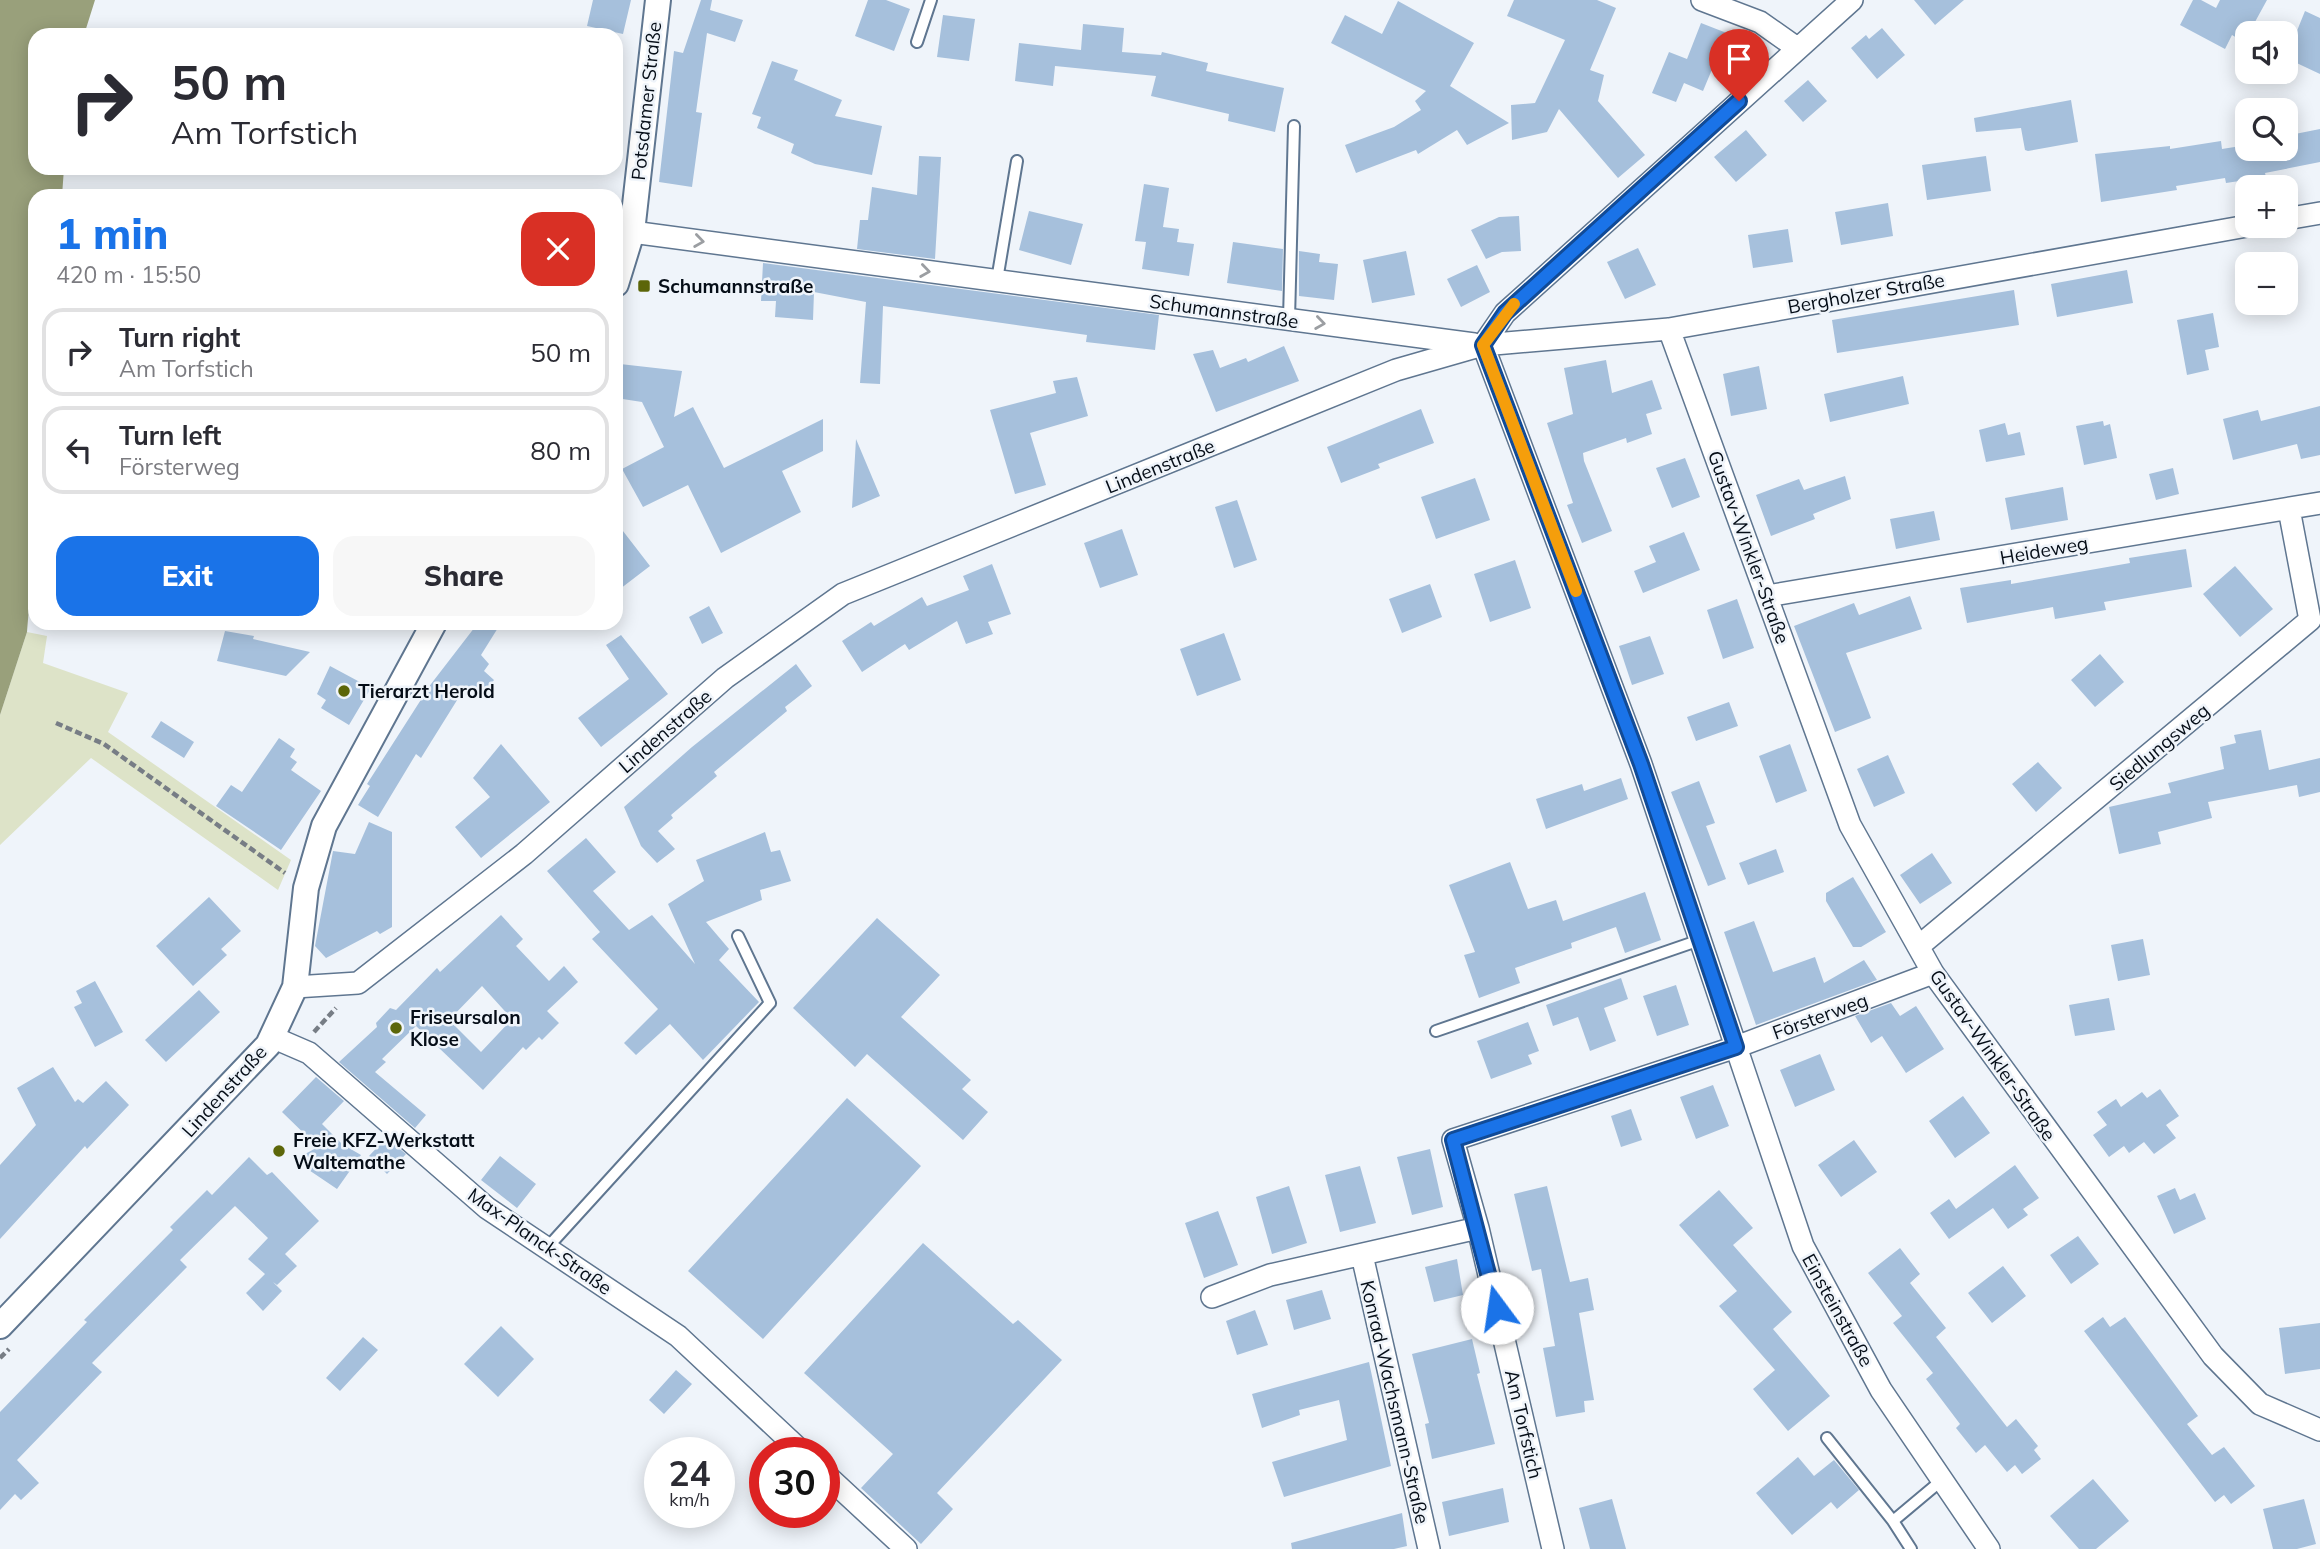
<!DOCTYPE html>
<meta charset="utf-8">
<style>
:root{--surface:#fff;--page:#f7f7f7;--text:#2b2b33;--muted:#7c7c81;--line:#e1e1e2;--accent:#1a73e8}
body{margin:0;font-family:Mulish,sans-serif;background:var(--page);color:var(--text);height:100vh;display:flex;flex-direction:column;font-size:26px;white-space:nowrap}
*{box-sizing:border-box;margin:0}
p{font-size:23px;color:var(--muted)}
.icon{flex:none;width:38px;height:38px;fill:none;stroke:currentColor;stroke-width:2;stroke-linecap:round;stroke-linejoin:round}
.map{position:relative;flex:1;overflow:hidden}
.side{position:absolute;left:28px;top:189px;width:595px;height:441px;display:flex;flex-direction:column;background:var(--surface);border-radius:21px;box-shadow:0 4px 18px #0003}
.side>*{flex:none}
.top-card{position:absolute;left:28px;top:28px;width:595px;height:147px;border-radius:21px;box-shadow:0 4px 18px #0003;background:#fff;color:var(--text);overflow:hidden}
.tools{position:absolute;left:2235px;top:21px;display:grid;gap:14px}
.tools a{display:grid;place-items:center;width:63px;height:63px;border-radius:14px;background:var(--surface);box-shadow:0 4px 18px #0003;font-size:35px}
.speed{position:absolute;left:644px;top:1437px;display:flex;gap:14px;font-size:35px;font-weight:700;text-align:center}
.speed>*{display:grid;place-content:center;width:91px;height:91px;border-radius:50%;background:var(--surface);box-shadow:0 4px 18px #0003;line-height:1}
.speed small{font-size:18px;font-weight:400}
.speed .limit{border:10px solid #d22;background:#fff;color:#111}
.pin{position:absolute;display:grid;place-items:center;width:60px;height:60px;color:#fff;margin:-72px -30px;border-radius:50% 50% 50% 0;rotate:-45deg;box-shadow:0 0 7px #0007}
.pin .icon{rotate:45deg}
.me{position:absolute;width:77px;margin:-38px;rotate:346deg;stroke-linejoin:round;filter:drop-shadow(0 0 5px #0008)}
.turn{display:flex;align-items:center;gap:24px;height:147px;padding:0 28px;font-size:32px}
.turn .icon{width:91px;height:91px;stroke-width:2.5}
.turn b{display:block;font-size:49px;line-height:60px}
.round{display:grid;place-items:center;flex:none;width:74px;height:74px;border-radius:21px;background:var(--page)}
.headline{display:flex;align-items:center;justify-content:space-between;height:119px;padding:0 28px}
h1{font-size:42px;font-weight:800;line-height:52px;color:var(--accent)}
.primary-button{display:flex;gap:14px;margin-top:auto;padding:14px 28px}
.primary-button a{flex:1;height:80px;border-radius:21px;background:var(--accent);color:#fff;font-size:28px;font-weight:800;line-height:80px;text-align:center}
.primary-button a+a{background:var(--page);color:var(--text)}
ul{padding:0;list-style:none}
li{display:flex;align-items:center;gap:21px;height:88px;margin:0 14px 10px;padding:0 14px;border:4px solid var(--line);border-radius:21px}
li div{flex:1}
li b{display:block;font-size:26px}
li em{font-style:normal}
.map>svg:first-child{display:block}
</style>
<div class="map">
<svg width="2320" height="1549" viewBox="0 0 2320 1549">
<rect width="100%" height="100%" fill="#eff4fa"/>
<!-- green -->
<path fill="#dde3c8" d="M27 632 47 636 43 663 128 693 108 732 291 860 278 890 91 758 0 845V715Z"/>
<!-- water -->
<path fill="#99a07b" d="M0 0H95L84 35H35V168H64L62 196H35V530L27 632 0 715Z"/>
<!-- building -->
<path fill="#a6c0dc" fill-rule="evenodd" d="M593 0H631L623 34 587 26Z
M701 0H712L710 10 743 20 735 42 707 33 696 112 702 113 692 187 659 182 674 51 683 53Z
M868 0H886L910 9 894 51 855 36Z
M1514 0H1597L1616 8 1590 70 1604 75 1598 101 1645 155 1618 178 1559 109 1547 132 1512 140 1511 105 1535 103 1565 40 1507 16Z
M1914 0H1964L1935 25Z
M2193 0H2201L2216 8 2220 0H2267L2244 42 2232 35 2225 49 2180 25Z
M1398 1 1474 43 1450 86 1509 123 1467 145 1457 130 1418 154 1416 150 1356 173 1345 145 1394 127 1421 110 1415 101 1426 91 1331 43 1345 15 1382 34Z
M2305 11 2320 18V74L2286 58Z
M943 15 975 19 969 61 937 57Z
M1701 23 1742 39 1729 73 1713 67 1703 91 1684 83 1676 102 1652 93 1669 52 1687 59Z
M1083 24 1124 28 1122 52 1161 55 1162 52 1208 63 1206 71 1284 88 1275 132 1228 121 1229 114 1151 96 1156 76 1055 66 1053 86 1015 81 1019 43 1081 50Z
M1882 28 1905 55 1877 79 1851 48 1866 35 1869 39Z
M772 61 798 70 794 80 842 100 835 116 882 126 872 175 815 164 791 153 794 144 757 128 761 117 752 114Z
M1808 80 1827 101 1803 122 1784 101Z
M2071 100 2078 142 2028 151 2025 150 2021 128 1976 132 1974 118Z
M2320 129V162L2265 173 2266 177 2226 183 2225 178 2176 186 2177 190 2101 202 2095 154 2170 146V149L2221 141 2222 149 2247 145V149H2298L2295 134Z
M1746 130 1767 155 1736 182 1714 157Z
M919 156 941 157 935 259 857 249 860 220H868L872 187 917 195Z
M1986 156 1991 191 1927 200 1922 165Z
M1144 184 1169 188 1163 227 1179 229 1177 242 1194 244 1189 276 1142 269 1146 242 1135 241Z
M1888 203 1893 236 1841 245 1835 212Z
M1029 211 1083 224 1071 265 1019 250Z
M1519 216 1521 251 1502 252 1486 259 1471 230 1499 217Z
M1788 229 1793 262 1753 268 1748 235Z
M1233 242 1283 249 1282 291 1227 283Z
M1638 248 1656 285 1625 299 1607 262Z
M1299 251 1320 254 1319 262 1338 264 1334 300 1299 296Z
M1406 251 1415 295 1372 303 1363 260Z
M763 263 1159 315 1155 350 1086 342 1087 335 883 306 880 384 860 383 866 302 814 292 813 320 775 317 776 301H761Z
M1477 265 1490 292 1461 307 1447 279Z
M2127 270 2133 303 2057 317 2051 284Z
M2014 290 2019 325 1837 353 1832 320Z
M2213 313 2219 347 2205 350 2209 370 2187 375 2177 320Z
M1284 346 1299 381 1216 412 1193 354 1213 350 1220 368 1246 358 1248 362Z
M1606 360 1612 393 1652 380 1662 409 1646 414 1652 434 1627 443 1626 438 1583 453 1584 461 1612 531 1582 543 1567 505 1573 503 1547 423 1573 414 1564 368Z
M620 364 682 371 674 417 693 407 724 468 823 419V451L782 471 801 512 721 553 688 485 643 507 622 469 664 447 642 402 616 398Z
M1759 366 1767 409 1731 416 1723 374Z
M1903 376 1909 404 1830 422 1824 394Z
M1077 377 1088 416 1030 433 1046 485 1015 494 990 410 1056 393 1053 381Z
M2320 406V455L2301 459 2297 444 2233 460 2223 419 2258 410 2261 421Z
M1421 409 1434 443 1378 464 1380 468 1341 483 1327 447Z
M2103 421 2104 426 2110 424 2117 458 2084 465 2076 426Z
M2005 423 2008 435 2020 432 2025 455 1986 462 1979 430Z
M856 439 880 496 852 508Z
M1685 458 1700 497 1672 508 1656 468Z
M2173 468 2179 494 2156 500 2149 474Z
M1845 476 1851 499 1813 514 1815 519 1771 536 1756 495 1799 479 1804 490Z
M1475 478 1490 520 1436 539 1421 497Z
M2063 487 2068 520 2011 530 2005 498Z
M1237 500 1257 560 1234 568 1215 507Z
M1934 511 1940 540 1896 549 1890 519Z
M616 522 650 566 616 592Z
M1122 529 1138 575 1100 588 1084 543Z
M1684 532 1700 570 1643 593 1634 571 1656 562 1649 546Z
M2186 549 2192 587 2104 602 2106 610 2055 619 2053 607 1967 623 1960 588 2011 580V584L2130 563 2129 558Z
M1515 560 1531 608 1490 622 1474 574Z
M992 564 1011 614 988 622 993 634 966 644 957 621 909 650 905 644 862 672 842 641 871 622 874 626 922 597 927 606 969 590 963 576Z
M2235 566 2273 609 2240 637 2203 594Z
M1430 584 1442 617 1402 633 1389 599Z
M1910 596 1922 629 1846 653 1871 718 1835 732 1794 626 1854 603 1859 615Z
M1737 599 1754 648 1723 659 1707 610Z
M709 606 723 633 702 644 689 617Z
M478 623H501L481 655 489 664 484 671 494 680 479 700 468 692 462 699 459 697 421 758 416 754 378 817 358 805 370 786 367 784 431 684Z
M225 631 254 636 253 639 310 652 286 676 217 661Z
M1224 633 1241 680 1197 696 1180 649Z
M621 635 668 694 601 747 578 718 629 679 606 645Z
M1650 636 1664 674 1632 685 1619 646Z
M2100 654 2124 682 2095 707 2071 680Z
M796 664 812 686 785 707 787 711 714 772 717 776 671 815 673 818 658 831 675 849 657 863 641 846 624 807 692 747Z
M330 666 371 688 349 725 321 708 326 700 317 694Z
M1729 702 1738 726 1696 741 1687 717Z
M161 721 194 742 184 758 151 737Z
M2261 730 2269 770 2320 758V792L2299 797 2297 785 2208 802 2212 818 2158 832 2161 844 2119 854 2109 807 2171 793 2168 783 2224 769 2220 747 2236 743 2234 735Z
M279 738 295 749 290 757 297 762 291 770 321 791 281 850 216 806 231 785 242 792Z
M501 744 550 802 481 858 455 827 490 797 473 778Z
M1790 744 1807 791 1776 803 1759 756Z
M1888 755 1905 793 1874 807 1857 769Z
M2038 762 2062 788 2036 812 2012 784Z
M1621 778 1628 799 1546 829 1536 799 1582 784 1584 791Z
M1699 781 1715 823 1706 826 1726 879 1708 886 1671 792Z
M369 822 392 832V927L380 934 377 931 326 958 315 946 333 851 355 854Z
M765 832 771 852 780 850 791 881 760 890 762 900 706 922 729 949 719 960 759 1002 703 1060 670 1024 636 1055 624 1043 658 1009 592 939 600 932 547 871 586 838 616 872 593 891 629 930 652 915 695 964 668 904 704 881 696 860Z
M1776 849 1784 872 1748 885 1739 863Z
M1932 853 1952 883 1920 904 1900 875Z
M1510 862 1528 909 1556 900 1563 921 1645 892 1661 940 1625 953 1616 927 1571 943 1572 948 1515 968 1520 983 1479 998 1464 955 1475 952 1449 885Z
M1853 877 1886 932 1861 947H1853L1826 901V893Z
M209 897 241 931 221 949 227 955 193 986 156 946Z
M501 915 523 939 516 946 549 981 564 966 578 982 547 1011 559 1023 542 1040 539 1037 526 1050 523 1047 483 1090 416 1026 382 1059 386 1062 375 1072 426 1115 415 1128 339 1062 377 1027 376 1023 390 1008 396 1010 437 968 440 972ZM482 986 512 1019 481 1052 449 1020Z
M877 918 940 975 901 1017 971 1080 962 1089 988 1112 963 1140 867 1054 855 1067 793 1008Z
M1754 921 1773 972 1815 957 1824 983 1864 960 1877 980 1756 1025 1724 932Z
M2143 939 2150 975 2118 981 2111 945Z
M1621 978 1628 999 1604 1008 1616 1041 1590 1051 1578 1017 1553 1026 1546 1005Z
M95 981 123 1032 95 1047 74 1007 82 1003 76 991Z
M1676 985 1689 1025 1657 1036 1643 996Z
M199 990 220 1012 166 1062 145 1040Z
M2109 998 2115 1030 2075 1036 2069 1005Z
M1891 1003 1900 1016 1916 1006 1944 1049 1906 1073 1882 1036 1871 1043 1855 1016Z
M1528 1022 1539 1051 1528 1055 1532 1064 1491 1079 1477 1041Z
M1820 1054 1835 1090 1795 1107 1780 1070Z
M53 1067 75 1102 78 1099 83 1103 106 1081 129 1105 87 1149 85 1146 0 1239V1165L36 1125 17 1088Z
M316 1077 344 1101 322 1124 342 1144 361 1155 337 1189 294 1160 318 1147 282 1112Z
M1713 1085 1729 1126 1696 1139 1680 1097Z
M2160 1089 2179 1116 2166 1125 2176 1138 2154 1154 2144 1142 2129 1153 2124 1146 2109 1157 2093 1135 2107 1125 2097 1112 2116 1099 2121 1107 2142 1092 2147 1098Z
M1963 1096 1990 1133 1955 1158 1929 1121Z
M847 1098 921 1166 763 1339 688 1271Z
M1631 1109 1642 1140 1621 1147 1611 1116Z
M386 1138 406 1154 387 1174 369 1156Z
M1854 1140 1877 1172 1841 1197 1818 1165Z
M1430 1149 1443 1207 1412 1215 1397 1157Z
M500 1156 536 1184 517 1208 481 1180Z
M249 1157 267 1175 272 1172 319 1221 285 1254 297 1266 277 1285 273 1282 282 1291 263 1311 246 1293 265 1274 248 1259 268 1238 235 1206 180 1260 187 1267 92 1363 102 1372 17 1460 39 1483 21 1500 15 1494 0 1510V1412L87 1322 84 1320 173 1230 170 1227 207 1190 212 1195Z
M2015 1165 2039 1198 2023 1209 2028 1215 2008 1229 1993 1208 1949 1239 1930 1213 1949 1199 1956 1209Z
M1360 1166 1376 1223 1340 1232 1325 1175Z
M1289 1186 1307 1243 1272 1254 1256 1197Z
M1547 1186 1570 1282 1588 1278 1594 1310 1579 1313 1594 1400 1584 1401 1585 1412 1556 1417 1543 1348 1555 1346 1541 1269 1532 1271 1514 1194Z
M2175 1188 2180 1200 2195 1193 2206 1219 2174 1234 2157 1196Z
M1719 1190 1753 1228 1733 1245 1792 1312 1773 1329 1830 1396 1788 1431 1753 1389 1775 1370 1719 1306 1737 1291 1679 1225Z
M1218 1211 1238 1265 1204 1278 1185 1223Z
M2078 1236 2099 1264 2071 1284 2050 1255Z
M923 1243 1013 1324 1018 1320 1062 1360 937 1493 953 1509 921 1544 861 1488 893 1454 804 1373Z
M1900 1248 1920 1274 1910 1283 1946 1328 1936 1337 2007 1427 2016 1419 2038 1446 2034 1450 2041 1459 2022 1474 2015 1465 2007 1472 1985 1445 1976 1453 1956 1428 1960 1424 1926 1379 1933 1373 1893 1323 1902 1316 1868 1273Z
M1457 1259 1463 1295 1434 1302 1425 1267Z
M2003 1266 2026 1296 1992 1323 1968 1293Z
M1322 1290 1331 1319 1294 1330 1286 1300Z
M1255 1310 1268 1345 1237 1355 1226 1321Z
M2103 1317 2110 1327 2125 1317 2198 1416 2187 1424 2212 1455 2224 1447 2255 1486 2231 1504 2224 1495 2215 1502 2084 1331Z
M2320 1323V1369L2285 1374 2279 1328Z
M501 1326 534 1359 498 1397 464 1364Z
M363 1337 378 1350 340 1391 326 1378Z
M1472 1339 1480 1373 1477 1374 1495 1444 1432 1459 1425 1424 1429 1423 1412 1354Z
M1369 1362 1391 1466 1284 1497 1272 1462 1347 1440 1339 1400 1299 1410 1300 1415 1262 1428 1252 1394Z
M676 1370 692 1384 664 1414 649 1400Z
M1798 1457 1814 1476 1834 1460 1859 1490 1837 1509 1831 1502 1792 1535 1756 1493Z
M2093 1479 2129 1521 2096 1549H2079L2050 1516Z
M1503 1488 1509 1522 1449 1536 1442 1502Z
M1612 1499 1626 1549H1590L1579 1508Z
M2304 1499 2316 1544 2297 1549H2273L2263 1509Z
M1402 1513 1407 1546 1394 1549H1292L1291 1543Z"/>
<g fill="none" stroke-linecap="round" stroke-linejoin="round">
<defs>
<path id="service" d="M917 42 931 0
M997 280 1017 161
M1289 319 1294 126
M1436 1031 1700 940
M547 1248 770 1003 738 936
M1827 1438 1893 1521
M1911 1549 1893 1521 1942 1480"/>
<path id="minor" d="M1702 0 1760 22 1797 48
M2286 219 2320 213
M632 232 1474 344
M1669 329 1850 825 1933 973 2213 1356 2260 1404 2320 1430
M1483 345 1641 764 1803 1246 1881 1390 1989 1549
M1483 345 1505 313 1852 0
M1767 596 2320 503
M1919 946 2310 620 2289 509
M295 987 358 983 524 854 725 678 843 594 1396 370 1483 345 1669 329 2247 226
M272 1037 309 1053 487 1208 678 1336 802 1452
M1362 1255 1429 1549
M1212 1297 1270 1275 1478 1228
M824 1473 906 1549
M1553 1549 1478 1228 1453 1140 1736 1047 1933 973"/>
<path id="tertiary" d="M616 284 632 232 658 0
M0 1326 268 1045 295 987 306 888 324 826 434 623"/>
</defs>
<!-- service casing -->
<use href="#service" stroke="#5f7690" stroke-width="14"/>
<!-- minor casing -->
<use href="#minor" stroke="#5f7690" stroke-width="24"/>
<!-- tertiary casing -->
<use href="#tertiary" stroke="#5f7690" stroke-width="28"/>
<!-- path -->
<path stroke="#777d85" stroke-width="4.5" stroke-dasharray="7 3.5" stroke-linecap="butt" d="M56 723 104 744 285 873
M314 1032 336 1008
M0 1358 9 1349"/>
<!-- service -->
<use href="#service" stroke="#fff" stroke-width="10"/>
<!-- minor -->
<use href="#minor" stroke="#fff" stroke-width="21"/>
<!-- tertiary -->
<use href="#tertiary" stroke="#fff" stroke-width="24"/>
</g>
<!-- one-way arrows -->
<defs><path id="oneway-chevron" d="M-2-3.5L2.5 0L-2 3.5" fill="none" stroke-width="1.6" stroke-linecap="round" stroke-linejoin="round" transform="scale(1.75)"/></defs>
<g stroke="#9b9ea2">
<use href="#oneway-chevron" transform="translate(699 241) rotate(8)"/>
<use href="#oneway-chevron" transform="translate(925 271) rotate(8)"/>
<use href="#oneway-chevron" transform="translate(1320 323) rotate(8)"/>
</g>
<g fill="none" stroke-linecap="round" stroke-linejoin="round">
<defs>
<path id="route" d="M1497 1308 1453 1140 1736 1047 1641 764 1483 345 1505 313 1739 101"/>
</defs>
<!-- route casing -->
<use href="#route" stroke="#114b97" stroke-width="18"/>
<!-- route -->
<use href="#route" stroke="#1a73e8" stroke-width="12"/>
<!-- slow -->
<path stroke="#f59e0b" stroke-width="12" d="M1514 304 1483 345 1576 591"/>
</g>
<!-- markers -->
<g fill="#5c6609" stroke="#eff4fa" stroke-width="2.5">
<rect x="637" y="279" width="14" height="14" rx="3.5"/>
<circle cx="344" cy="691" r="7"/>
<circle cx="396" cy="1028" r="7"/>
<circle cx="279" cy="1151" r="7"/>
</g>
<g text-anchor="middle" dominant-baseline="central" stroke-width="5" stroke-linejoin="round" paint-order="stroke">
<!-- street labels -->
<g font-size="19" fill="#050d17" stroke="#eff4fa">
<text transform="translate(646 101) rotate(-84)">Potsdamer Straße</text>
<text transform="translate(1866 293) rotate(-10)">Bergholzer Straße</text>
<text transform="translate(1224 311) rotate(8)">Schumannstraße</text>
<text transform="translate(1160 466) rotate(-22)">Lindenstraße</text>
<text transform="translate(1749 547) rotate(70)">Gustav-Winkler-Straße</text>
<text transform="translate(2044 550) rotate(-10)">Heideweg</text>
<text transform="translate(665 731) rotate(-41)">Lindenstraße</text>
<text transform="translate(2159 747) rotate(-40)">Siedlungsweg</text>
<text transform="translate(1820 1016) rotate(-20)">Försterweg</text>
<text transform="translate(1993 1055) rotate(55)">Gustav-Winkler-Straße</text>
<text transform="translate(224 1091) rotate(-48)">Lindenstraße</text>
<text transform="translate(540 1241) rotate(35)">Max-Planck-Straße</text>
<text transform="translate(1838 1310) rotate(61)">Einsteinstraße</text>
<text transform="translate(1395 1402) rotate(77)">Konrad-Wachsmann-Straße</text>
<text transform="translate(1524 1424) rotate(77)">Am Torfstich</text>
</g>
<!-- poi labels -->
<g font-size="19" font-weight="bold" fill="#050d17" stroke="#eff4fa" text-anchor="start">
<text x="658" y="286">Schumannstraße</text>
<text x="358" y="691">Tierarzt Herold</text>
<text x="410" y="1017">Friseursalon<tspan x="410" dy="22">Klose</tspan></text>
<text x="293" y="1140">Freie KFZ-Werkstatt<tspan x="293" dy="22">Waltemathe</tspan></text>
</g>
</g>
</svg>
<div class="tools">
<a><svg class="icon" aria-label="sound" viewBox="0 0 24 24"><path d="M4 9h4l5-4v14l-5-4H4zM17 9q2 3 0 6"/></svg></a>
<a><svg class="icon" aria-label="search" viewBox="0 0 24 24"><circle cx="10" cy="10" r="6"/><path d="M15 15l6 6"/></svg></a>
<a>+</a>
<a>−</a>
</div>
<div class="speed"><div>24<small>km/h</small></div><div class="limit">30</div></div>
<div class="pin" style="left:1739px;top:101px;background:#d93025"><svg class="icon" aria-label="arrive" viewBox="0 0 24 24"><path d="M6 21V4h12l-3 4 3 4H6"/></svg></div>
<svg class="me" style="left:1497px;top:1308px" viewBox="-20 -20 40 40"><circle r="19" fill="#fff"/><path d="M0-13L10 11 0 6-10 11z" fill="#1a73e8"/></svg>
<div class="top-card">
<div class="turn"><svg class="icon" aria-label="right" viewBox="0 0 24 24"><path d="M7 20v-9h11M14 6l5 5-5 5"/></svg><div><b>50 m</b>Am Torfstich</div></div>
</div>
<section class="side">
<div class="headline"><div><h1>1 min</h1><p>420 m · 15:50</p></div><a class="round" style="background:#d93025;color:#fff"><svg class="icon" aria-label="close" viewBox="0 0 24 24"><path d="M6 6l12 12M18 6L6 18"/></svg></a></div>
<ul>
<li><svg class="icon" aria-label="right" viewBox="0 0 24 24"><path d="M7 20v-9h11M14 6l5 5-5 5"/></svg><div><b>Turn right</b><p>Am Torfstich</p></div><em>50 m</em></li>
<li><svg class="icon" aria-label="left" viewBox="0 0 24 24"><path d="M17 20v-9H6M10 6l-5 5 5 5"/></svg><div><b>Turn left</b><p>Försterweg</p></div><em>80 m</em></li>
</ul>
<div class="primary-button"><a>Exit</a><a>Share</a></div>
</section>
</div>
